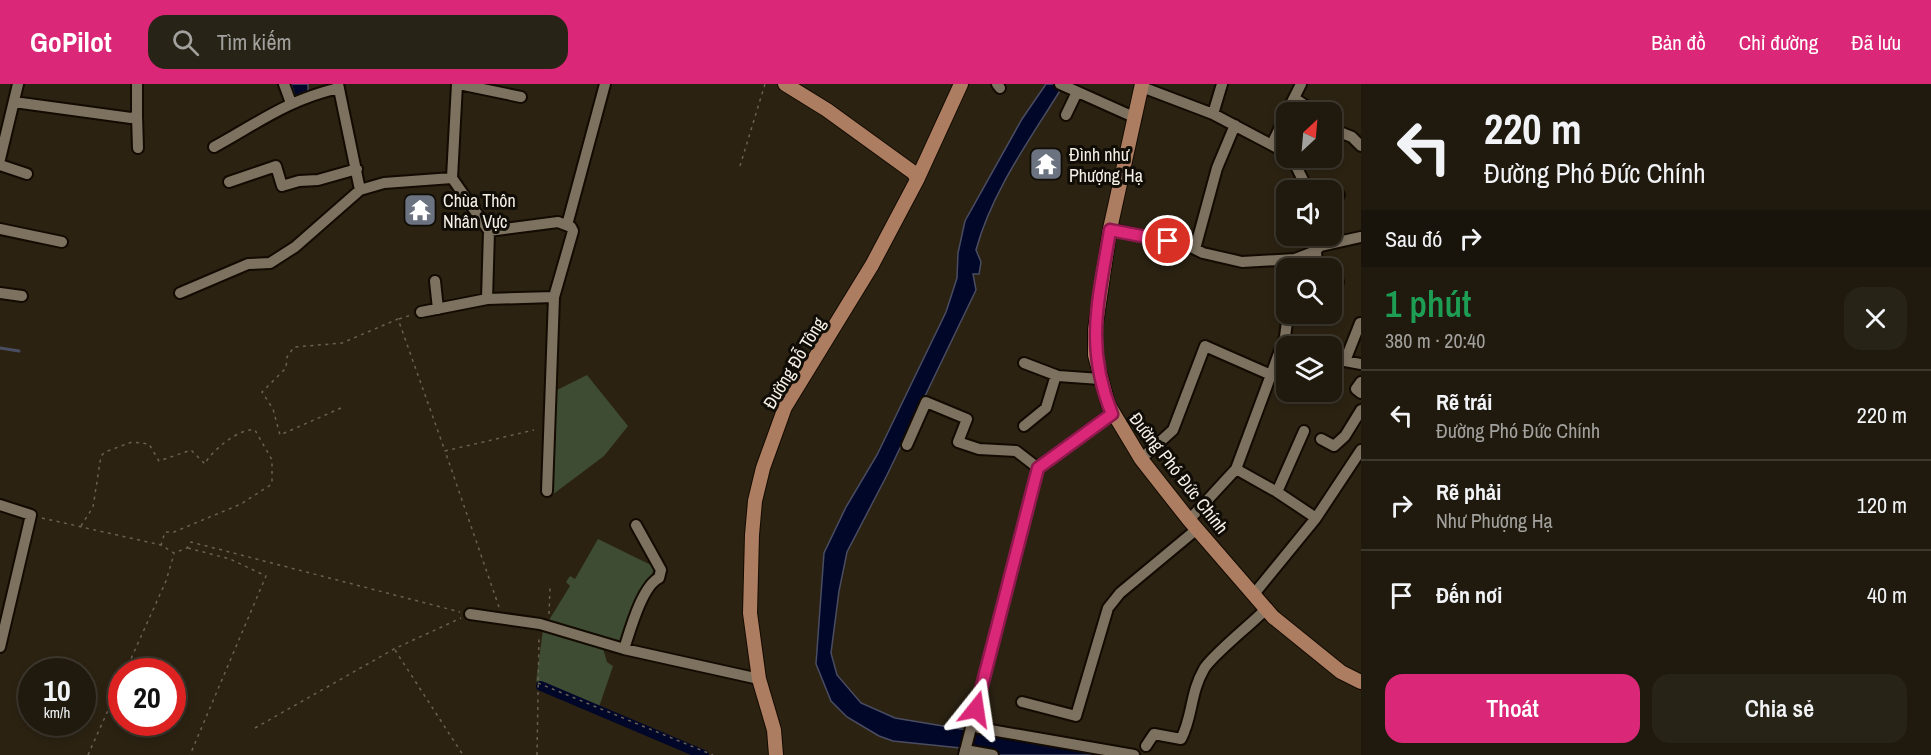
<!DOCTYPE html>
<html lang="vi">
<meta charset="utf-8">
<style>
:root{--surface:#201a0e;--page:#282317;--text:#f1f3f6;--muted:#a2a19e;--line:#3d382e;--accent:#db2777}
body{margin:0;font-family:"Archivo Narrow",sans-serif;background:var(--page);color:var(--text);height:100vh;display:flex;flex-direction:column;font-size:22px;white-space:nowrap}
*{box-sizing:border-box;margin:0}
p{font-size:20px;color:var(--muted)}
.icon{flex:none;width:33px;height:33px;fill:none;stroke:currentColor;stroke-width:2;stroke-linecap:round;stroke-linejoin:round}
.map{position:relative;flex:1;overflow:hidden}
.sheet{display:flex;flex-direction:column;background:var(--surface);width:570px}
.sheet>*{flex:none}
.banner{background:#201a0e;color:var(--text);overflow:hidden}
.needle{width:39px;rotate:26deg}
.buttons{position:absolute;left:1276px;top:18px;display:grid;gap:12px}
.buttons a{display:grid;place-items:center;width:66px;height:66px;border-radius:12px;background:var(--surface);box-shadow:0 3px 9px #0003,0 0 0 2px var(--line);font-size:30px}
.speed{position:absolute;left:18px;top:574px;display:flex;gap:12px;font-size:30px;font-weight:700;text-align:center}
.speed>*{display:grid;place-content:center;width:78px;height:78px;border-radius:50%;background:var(--surface);box-shadow:0 3px 9px #0003,0 0 0 2px var(--line);line-height:1}
.speed small{font-size:15px;font-weight:400}
.speed .limit{border:9px solid #d22;background:#fff;color:#111}
.pin{position:absolute;display:grid;place-items:center;width:51px;height:51px;color:#fff;margin:-26px;border:3px solid #fff;border-radius:50%;box-shadow:0 2px 6px #0007}
.me{position:absolute;width:66px;margin:-33px;rotate:15deg;stroke-linejoin:round;filter:drop-shadow(0 0 4px #0008)}
.turn{display:flex;align-items:center;gap:21px;height:126px;padding:0 24px;font-size:27px}
.turn .icon{width:78px;height:78px;stroke-width:2.5}
.turn b{display:block;font-size:42px;line-height:51px}
.then{display:flex;align-items:center;height:57px;padding:0 24px;background:#0003;gap:12px;font-size:22px}
.round{display:grid;place-items:center;flex:none;width:63px;height:63px;border-radius:18px;background:var(--page)}
.headline{display:flex;align-items:center;justify-content:space-between;height:102px;padding:0 24px}
h1{font-size:36px;font-weight:600;line-height:45px;color:#1e9e55}
.cta{display:flex;gap:12px;margin-top:auto;padding:12px 24px}
.cta a{flex:1;height:69px;border-radius:18px;background:var(--accent);color:#fff;font-size:24px;font-weight:600;line-height:69px;text-align:center}
.cta a+a{background:var(--page);color:var(--text)}
ul{padding:0;list-style:none}
li{display:flex;align-items:center;gap:18px;height:90px;padding:0 24px;border-top:2px solid var(--line)}
li div{flex:1}
li b{display:block;font-size:22px}
li em{font-style:normal}
header{display:flex;align-items:center;gap:36px;box-sizing:border-box;height:84px;padding:0 30px;background:var(--accent);color:#fff}
header strong{font-size:28px}
nav{display:flex;gap:33px;margin-inline-start:auto;font-size:21px}
.search{width:420px;height:54px;background:var(--page);display:flex;align-items:center;gap:15px;box-sizing:border-box;padding:0 21px;border-radius:18px;color:var(--muted);font-size:22px}
main{display:flex;flex:1;min-height:0}
.map>svg:first-child{display:block}
</style>
<header>
<strong>GoPilot</strong>
<div class="search"><svg class="icon" aria-label="search" viewBox="0 0 24 24"><circle cx="10" cy="10" r="6"/><path d="M15 15l6 6"/></svg>Tìm kiếm</div>
<nav><a>Bản đồ</a><a>Chỉ đường</a><a>Đã lưu</a></nav>
</header>
<main>
<div class="map">
<svg width="1361" height="671" viewBox="0 0 1361 671">
<rect width="100%" height="100%" fill="#2b2212"/>
<!-- green -->
<path fill="#3d4c32" d="M587 291 628 342 604 372 552 411 547 311Z
M598 455 655 483 620 558 599 551 607 578 613 582 599 623 536 597 543 546 570 502 566 498 570 492 575 495Z"/>
<!-- water -->
<path fill="#000729" stroke="#4a4d62" stroke-width="1.5" d="M291 0H308V7L295 12Z
M1046 0H1064C1032 53 992 106 976 166L981 178 979 190H973L976 206 887 391 847 468 839 507 831 569 837 591 861 619 895 634 1116 671H998L961 664 893 657 879 652 847 633 831 617 816 580 824 469 846 423 877 371 946 228 957 194 958 169 965 137 1022 35Z"/>
<g fill="none" stroke-linecap="round" stroke-linejoin="round">
<!-- stream -->
<path stroke="#4a4d62" stroke-width="3" d="M0 264 19 267"/>
<!-- canal -->
<path stroke="#000729" stroke-width="10" d="M541 602 704 671"/>
<defs>
<path id="minor" d="M284 0 291 19
M338 0 360 106
M459 0 521 13
M997 0 1000 4
M1060 0 1136 34
M1142 3 1213 30 1287 69
M1294 14 1315 28
M14 18 131 34 137 32V0
M1287 28 1301 0
M1213 30 1222 0
M1066 31 1077 8
M137 32 138 64
M1332 45 1352 53 1361 62
M1272 60 1287 29
M214 63C258 39 287 16 339 4
M1292 74 1308 106
M0 75 18 0
M0 81 27 90
M229 98 276 82 282 102 299 97 318 96 357 85
M1306 101 1324 106
M1332 109 1339 111
M567 141 605 0
M0 145 62 158
M1110 145 1187 161 1203 169 1242 178 1295 175 1316 167 1320 162 1361 153
M489 147 558 138 571 143 573 147 554 213 547 407
M1195 165 1217 84 1235 41
M1316 167 1317 184
M435 197 438 225
M1332 197 1338 198
M0 209 22 212
M180 209 248 180 270 179 295 163 360 106 384 99 452 94
M487 215 554 213
M421 228 487 215 489 147 452 94 457 0
M1360 239 1345 277 1361 280
M1024 279 1058 292 1100 295
M1361 298 1356 305 1361 309
M1024 342 1046 324 1056 291
M1321 355 1334 362 1345 352 1361 326
M907 361 926 318 967 335 958 358 979 365 1016 367 1038 384
M1141 375 1173 346 1205 262 1271 291
M1236 385 1277 408 1304 347
M1277 408 1316 434
M0 421 31 431 0 563
M1189 436 1236 385 1285 253 1288 230
M1254 510 1316 434 1361 366
M470 530 540 540 624 565 759 595
M624 565C630 547 642 502 659 494L661 486 636 441
M1022 618 1076 632 1108 524 1120 509 1197 445
M979 644 1134 671
M1146 662 1154 650 1181 655C1193 632 1190 609 1204 585 1212 571 1253 539 1267 524
M965 666 993 671
M964 671 1038 384 1111 330"/>
<path id="major" d="M785 0 827 26 914 89 917 96
M1142 0 1110 145 1095 246V271L1108 320 1141 375 1189 436 1273 533 1341 588 1361 598
M776 671 774 646 759 595 750 529 752 451 755 417 763 384 785 323 872 181 917 96 961 0"/>
</defs>
<!-- minor casing -->
<use href="#minor" stroke="#130b01" stroke-width="14"/>
<!-- major casing -->
<use href="#major" stroke="#130b01" stroke-width="16"/>
<!-- path -->
<path stroke="#696153" stroke-width="1.5" stroke-dasharray="3 4.5" stroke-linecap="butt" d="M740 82 765 0
M399 235 411 231
M341 324 280 351 273 325 262 308 286 284 287 273 294 263 342 259 398 235 445 367
M42 434 161 461 174 469 187 464 191 458 460 528
M81 442 93 423 101 372 105 368 132 358 149 360 159 377 191 366 205 380C210 368 240 343 255 346L272 376V400L241 420 174 448H165L161 461
M188 464 230 475 266 492 190 671
M499 523 445 367 534 346
M549 530 550 504
M395 566 463 671
M125 588 166 497 174 470
M538 599 713 671
M255 644 394 565 461 534
M88 671 122 595
M537 671 539 552"/>
<!-- minor -->
<use href="#minor" stroke="#7d7260" stroke-width="10"/>
<!-- major -->
<use href="#major" stroke="#ac7d61" stroke-width="14"/>
</g>
<g fill="none" stroke-linecap="round" stroke-linejoin="round">
<defs>
<path id="route" d="M976 625 1038 384 1112 330C1084 261 1099 215 1110 146L1168 157"/>
</defs>
<!-- route casing -->
<use href="#route" stroke="#8e194d" stroke-width="15"/>
<!-- route -->
<use href="#route" stroke="#db2777" stroke-width="10"/>
</g>
<!-- icons -->
<defs>
<symbol id="temple-square" viewBox="-11 -11 22 22"><rect x="-9" y="-9" width="18" height="18" rx="4" fill="#6b7280" stroke="#100c06"/><path d="M0-6L5-2H3V0L6.5 2.5H4V6H1.5V3h-3V6H-4V2.5H-6.5L-3 0V-2H-5Z" fill="#fff"/></symbol>
</defs>
<g fill-rule="evenodd">
<use href="#temple-square" x="1027" y="61" width="38" height="38"/>
<use href="#temple-square" x="401" y="107" width="38" height="38"/>
</g>
<g text-anchor="middle" dominant-baseline="central" stroke-width="6" stroke-linejoin="round" paint-order="stroke">
<!-- poi labels -->
<g font-size="18" fill="#f6f0e6" stroke="#100c06" text-anchor="start">
<text x="1069" y="70">Đình như<tspan x="1069" dy="21">Phượng Hạ</tspan></text>
<text x="443" y="116">Chùa Thôn<tspan x="443" dy="21">Nhân Vực</tspan></text>
</g>
<!-- street labels -->
<g font-size="18" fill="#f6f0e6" stroke="#100c06">
<text transform="translate(794 279) rotate(-59)">Đường Đỗ Tông</text>
<text transform="translate(1179 389) rotate(52)">Đường Phó Đức Chính</text>
</g>
</g>
</svg>
<div class="buttons">
<a><svg class="needle" viewBox="-14 -14 28 28"><path d="M0-13l5 13h-10z" fill="#e53935"/><path d="M0 13l5-13h-10z" fill="#a2a19e"/></svg></a>
<a><svg class="icon" aria-label="sound" viewBox="0 0 24 24"><path d="M4 9h4l5-4v14l-5-4H4zM17 9q2 3 0 6"/></svg></a>
<a><svg class="icon" aria-label="search" viewBox="0 0 24 24"><circle cx="10" cy="10" r="6"/><path d="M15 15l6 6"/></svg></a>
<a><svg class="icon" aria-label="layers" viewBox="0 0 24 24"><path d="M12 4l9 5-9 5-9-5zM3 14l9 5 9-5"/></svg></a>
</div>
<div class="speed"><div>10<small>km/h</small></div><div class="limit">20</div></div>
<div class="pin" style="left:1168px;top:157px;background:#d93025"><svg class="icon" aria-label="arrive" viewBox="0 0 24 24"><path d="M6 21V4h12l-3 4 3 4H6"/></svg></div>
<svg class="me" style="left:976px;top:625px" viewBox="-20 -20 40 40"><path d="M0-17L14 15 0 8-14 15z" fill="#db2777" stroke="#fff" stroke-width="4"/></svg>
</div>
<section class="sheet">
<div class="banner">
<div class="turn"><svg class="icon" aria-label="left" viewBox="0 0 24 24"><path d="M17 20v-9H6M10 6l-5 5 5 5"/></svg><div><b>220 m</b>Đường Phó Đức Chính</div></div>
<div class="then">Sau đó<svg class="icon" aria-label="right" viewBox="0 0 24 24"><path d="M7 20v-9h11M14 6l5 5-5 5"/></svg></div>
</div>
<div class="headline"><div><h1>1 phút</h1><p>380 m · 20:40</p></div><a class="round"><svg class="icon" aria-label="close" viewBox="0 0 24 24"><path d="M6 6l12 12M18 6L6 18"/></svg></a></div>
<ul>
<li><svg class="icon" aria-label="left" viewBox="0 0 24 24"><path d="M17 20v-9H6M10 6l-5 5 5 5"/></svg><div><b>Rẽ trái</b><p>Đường Phó Đức Chính</p></div><em>220 m</em></li>
<li><svg class="icon" aria-label="right" viewBox="0 0 24 24"><path d="M7 20v-9h11M14 6l5 5-5 5"/></svg><div><b>Rẽ phải</b><p>Như Phượng Hạ</p></div><em>120 m</em></li>
<li><svg class="icon" aria-label="arrive" viewBox="0 0 24 24"><path d="M6 21V4h12l-3 4 3 4H6"/></svg><div><b>Đến nơi</b></div><em>40 m</em></li>
</ul>
<div class="cta"><a>Thoát</a><a>Chia sẻ</a></div>
</section>
</main>
